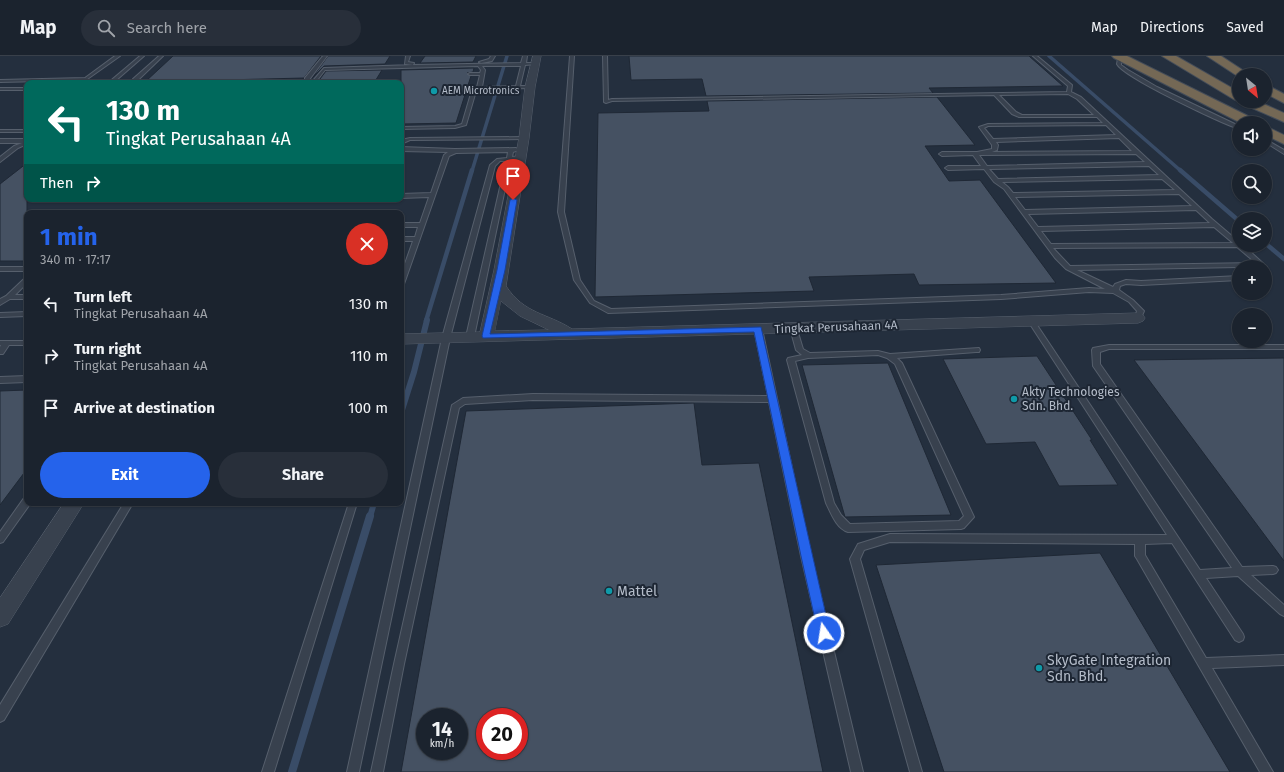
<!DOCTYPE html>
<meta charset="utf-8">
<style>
:root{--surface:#1b232e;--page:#282f3a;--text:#f1f3f6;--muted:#a0a4aa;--line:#39404a;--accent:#2563eb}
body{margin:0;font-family:"Fira Sans",sans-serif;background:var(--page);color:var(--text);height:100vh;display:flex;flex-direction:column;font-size:15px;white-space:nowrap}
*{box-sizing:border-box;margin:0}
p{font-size:13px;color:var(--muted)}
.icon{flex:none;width:22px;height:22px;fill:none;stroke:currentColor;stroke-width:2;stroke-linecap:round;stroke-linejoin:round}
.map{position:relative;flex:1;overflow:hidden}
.sheet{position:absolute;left:24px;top:154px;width:380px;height:296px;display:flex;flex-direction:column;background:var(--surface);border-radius:8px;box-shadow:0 1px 3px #0004,0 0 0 1px var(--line)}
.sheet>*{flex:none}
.hud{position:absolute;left:24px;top:24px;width:380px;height:122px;border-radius:8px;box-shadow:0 1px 3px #0004,0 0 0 1px var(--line);background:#00695c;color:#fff;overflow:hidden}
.needle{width:26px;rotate:150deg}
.tools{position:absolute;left:1232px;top:12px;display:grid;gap:8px}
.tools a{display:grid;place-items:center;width:40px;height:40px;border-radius:50%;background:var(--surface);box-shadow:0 1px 3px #0004,0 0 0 1px var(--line);font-size:20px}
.speed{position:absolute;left:416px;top:652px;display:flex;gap:8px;font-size:20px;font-weight:700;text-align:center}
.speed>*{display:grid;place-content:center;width:52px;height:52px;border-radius:50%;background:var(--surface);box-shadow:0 1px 3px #0004,0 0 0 1px var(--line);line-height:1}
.speed small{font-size:10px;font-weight:400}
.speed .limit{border:6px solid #d22;background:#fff;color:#111}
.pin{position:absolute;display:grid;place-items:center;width:34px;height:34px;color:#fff;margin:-41px -17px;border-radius:50% 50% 50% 0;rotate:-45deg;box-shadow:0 0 4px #0007}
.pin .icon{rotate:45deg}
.me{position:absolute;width:44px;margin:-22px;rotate:347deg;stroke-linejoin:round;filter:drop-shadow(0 0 3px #0008)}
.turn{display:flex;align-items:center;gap:14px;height:84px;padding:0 16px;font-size:18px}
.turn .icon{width:52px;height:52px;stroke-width:2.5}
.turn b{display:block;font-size:28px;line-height:34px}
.then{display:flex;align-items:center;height:38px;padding:0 16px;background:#0003;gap:8px;font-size:15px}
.round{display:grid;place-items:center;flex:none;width:42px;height:42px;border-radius:21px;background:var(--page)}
.summary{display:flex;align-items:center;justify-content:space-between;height:68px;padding:0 16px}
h1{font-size:24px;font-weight:700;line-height:30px;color:var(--accent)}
.button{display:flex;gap:8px;margin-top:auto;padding:8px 16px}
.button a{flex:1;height:46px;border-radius:24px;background:var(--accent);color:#fff;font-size:16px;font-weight:700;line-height:46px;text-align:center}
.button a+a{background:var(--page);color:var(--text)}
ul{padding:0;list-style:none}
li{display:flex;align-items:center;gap:12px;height:52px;padding:0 16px}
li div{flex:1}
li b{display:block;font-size:15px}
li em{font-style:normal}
header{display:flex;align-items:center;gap:24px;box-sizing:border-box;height:56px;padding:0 20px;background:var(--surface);border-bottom:1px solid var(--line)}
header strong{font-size:19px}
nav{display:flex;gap:22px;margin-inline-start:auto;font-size:14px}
.search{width:280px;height:36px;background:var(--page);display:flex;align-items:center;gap:10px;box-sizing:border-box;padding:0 14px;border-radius:22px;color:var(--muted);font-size:15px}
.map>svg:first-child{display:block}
</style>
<header>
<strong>Map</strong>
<div class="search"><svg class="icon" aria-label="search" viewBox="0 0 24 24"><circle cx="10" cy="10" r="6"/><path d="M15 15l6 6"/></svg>Search here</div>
<nav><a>Map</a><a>Directions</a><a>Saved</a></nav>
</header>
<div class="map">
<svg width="1284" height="716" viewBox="0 0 1284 716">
<rect width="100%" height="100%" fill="#242f3e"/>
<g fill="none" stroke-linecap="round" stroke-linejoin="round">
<!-- stream-far3 -->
<path stroke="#394c67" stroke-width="3.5" d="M1049 0 1181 115
M472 115 507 0"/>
<!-- stream-far2 -->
<path stroke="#394c67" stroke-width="4.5" d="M1180 114 1239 165
M1265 187 1284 203
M426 265 472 114"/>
<!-- stream-far1 -->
<path stroke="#394c67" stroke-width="6" d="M401 357 414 316 427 264
M370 461 374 447"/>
<!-- stream -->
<path stroke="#394c67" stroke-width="8" d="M292 716 370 460"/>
</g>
<!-- building -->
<path fill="#455162" stroke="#1f2835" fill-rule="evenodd" d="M173 0H321L304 22 145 26Z
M328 0H390L385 8 324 10 312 22Z
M425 0H476L473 6 420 7Z
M629 0H1029L1063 30 929 32 933 37 706 40 702 23 631 24Z
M474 12 473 16 467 17 471 20 456 67 401 68V14Z
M382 14 374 27H317L326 15Z
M937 41 975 89 925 90 949 125 980 124 1056 227 919 229 914 218 809 221 814 235 595 241 598 57 709 55 707 45Z
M27 107V205H0V128Z
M1037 300 1092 384H1090L1118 429 1059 430 1035 386 986 388 943 303Z
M1284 302V505L1134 304Z
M888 307 951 459 845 461 802 309Z
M27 334V413L0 449V335Z
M694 347 702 409 759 407 823 716H401L466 355ZM425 661H459V695H425ZM485 661H519V695H485Z
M1100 497 1230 716H944L876 509Z"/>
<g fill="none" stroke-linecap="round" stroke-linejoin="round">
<defs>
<path id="service" d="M115 0H120L86 24 0 26V24L85 22Z
M140 0H144L113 27H108Z
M159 0H163L137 25H133V23Z
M323 0H327L309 24H305V22Z
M406 0H410L408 6 414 7 413 9 521 7 523 0H527L526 7H535L537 8 525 9 520 30H530L532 31V32L480 33 476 35 466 69 455 72 401 73V71L455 70 462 68 472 34 477 31 480 19H470L468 18 470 17H480L481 14 478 10 325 14 315 27H311L324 12 413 9 405 8ZM482 10H521L516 30 482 31 485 14Z
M491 0H495L492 5 481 7 479 6 489 3Z
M570 0H574L564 156 580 224 594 245 611 253 1001 239 1089 232 1105 233 1066 213 1055 202 1004 133 994 126 984 113 948 114 945 112 948 110H981L973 99 942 100 939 98 942 96H977L992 93V89L979 71 988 68 1103 67 1097 61H1019L1012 58 994 39 612 45 606 47 604 46 603 0H607L608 44 612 43 1067 36 1068 30 1033 0H1037L1072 29 1071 36 1081 41 1212 163 1239 186V189H1243L1267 211 1265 213V211H1239L1077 214 1113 231 1115 228 1126 224 1141 225 1239 220V224L1141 229 1126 228 1120 230 1119 234 1133 244 1144 255 1140 264H1138L1135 262 1137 255 1129 246 1113 237 1089 236 1001 243 608 257 590 247 574 224 558 156ZM1068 38 1077 43 1094 59H1022L1016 56 999 39ZM1106 69 1116 79 993 83 984 72 988 70ZM1119 82 1132 95 992 96 997 94 998 89 996 86ZM1136 98 1145 106 987 110 979 99ZM1149 110 1159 119 998 123 989 113ZM1162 123 1175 134 1013 137 1008 131 1002 126ZM1179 138 1192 150 1025 154 1015 141ZM1196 154 1210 167 1038 171 1028 158ZM1214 171 1233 187 1051 188 1041 175ZM1237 191 1256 207 1070 210 1053 192Z
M1120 0 1123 1 1121 6V9L1128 14 1157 31 1239 70V73C1221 67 1123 21 1117 8L1118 3Z
M0 32H27V34H0Z
M0 74H27V76H0Z
M524 81H526V83L410 84 401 88V84L410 82Z
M0 83H26L27 88 18 92 0 106V101L14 90 22 87H0Z
M1265 83 1284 94V98L1265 86Z
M401 91 455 93 516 92 519 94 513 96 512 101 521 100 524 102 521 104H511L474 281 470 283 466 281 506 105H500L495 110 450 282 359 716H347L442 282 490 109 497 103 507 102 508 96 456 97 449 100 404 228 401 230V219L413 185H401V181H415L418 171H401V167H420L429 141 401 142V138L431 137 444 99 448 96 401 95Z
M0 211H27V215H0Z
M27 221V227L15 239H27V243H10L0 249V243L6 240 25 222Z
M27 256V260L0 261V257Z
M1029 263H1033L1200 514 1232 512 1093 310 1092 294 1093 292 1109 289H1284V293H1109L1100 296V308L1242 511 1273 510 1276 511 1278 514 1276 517 1273 518 1251 519 1284 549V560L1280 558 1238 520 1206 522 1243 578 1244 581 1243 584 1239 586 1235 584 1172 487 1145 488V499L1206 602 1284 599V609L1212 612 1273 716H1260L1137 503 1135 500V488L890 486 864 494 860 503 922 716H910L850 503 858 488 890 478 1167 479 1028 265Z
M792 270H796L803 293 810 297 878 295 890 298 979 292 980 294 979 296H976L897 302 902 307 974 461 964 472 961 473 848 476C836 472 831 457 826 447L787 304 788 302 802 299 796 294 790 272ZM878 299 887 302 895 308 964 460 959 465 850 468 841 459 834 447 795 305 808 302Z
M756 271H758L762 273 811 500 863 716H851L801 500 769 346 533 344 465 348 459 352 404 608 383 716H371L394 608 452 349 463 342 533 338 768 340 754 273Z
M0 285H27V289H9L3 298H0V291L1 289H0Z
M27 320V326L0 327V321Z
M27 441V447L30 448 3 486 0 487V476L24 442Z
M124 447H133L4 664 0 666V649Z
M349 447H357L274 716H262Z"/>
<path id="minor" d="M533 0H541L535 31 529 82 506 230C524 258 547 257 572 273L1138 257 1143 259 1145 262 1143 265 1138 267 401 288V278L480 276 494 214 519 82 525 31ZM501 245 520 260 549 274 495 275Z
M64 447H84L8 568 0 571V542Z"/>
<path id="motorway" d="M1112 0H1127L1256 64 1258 67H1241L1114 2Z
M1162 0H1176L1239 36V45L1235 44Z
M1207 0H1221L1250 19H1239V21Z
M1265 28 1284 38V47L1265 37Z
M1241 45H1257L1284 57V66L1243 48Z
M1265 70 1284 79V88L1265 79Z"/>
</defs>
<!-- service casing -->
<use href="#service" stroke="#565f6c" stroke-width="2"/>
<!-- minor casing -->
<use href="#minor" stroke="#565f6c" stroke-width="1"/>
<!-- motorway casing -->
<use href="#motorway" stroke="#434c59" stroke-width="2"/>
<!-- service -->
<use href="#service" fill="#38414e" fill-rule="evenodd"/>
<!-- minor -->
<use href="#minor" fill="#38414e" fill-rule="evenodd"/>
<!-- motorway -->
<use href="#motorway" fill="#746855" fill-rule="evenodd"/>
</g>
<!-- route -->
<path fill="#2563eb" stroke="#184099" d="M513 142 517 144 505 214 490 278 761 271 830 577 828 581 824 583 820 581 818 577 801 500 754 276 483 282 482 280 497 214 510 144Z"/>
<!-- markers -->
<g fill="#0f9aa8" stroke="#1d2633" stroke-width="1.5">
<circle cx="434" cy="35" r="4"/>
<circle cx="1014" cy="343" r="4"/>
<circle cx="609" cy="535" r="4"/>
<circle cx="1039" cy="612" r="4"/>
</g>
<g text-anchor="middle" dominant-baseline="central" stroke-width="4" stroke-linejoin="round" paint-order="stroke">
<!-- far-poi labels -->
<g font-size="10" fill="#b4bcc9" stroke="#1d2633" text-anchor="start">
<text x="442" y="35">AEM Microtronics</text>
</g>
<!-- street labels -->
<g font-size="12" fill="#b4bcc9" stroke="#1d2633">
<text transform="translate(836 271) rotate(-2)">Tingkat Perusahaan 4A</text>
</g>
<!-- poi labels -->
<g font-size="12" fill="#b4bcc9" stroke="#1d2633" text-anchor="start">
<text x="1022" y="336">Akty Technologies<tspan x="1022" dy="14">Sdn. Bhd.</tspan></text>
</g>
<!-- near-poi labels -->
<g font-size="14" fill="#b4bcc9" stroke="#1d2633" text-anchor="start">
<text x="617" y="535">Mattel</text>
<text x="1047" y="604">SkyGate Integration<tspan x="1047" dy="16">Sdn. Bhd.</tspan></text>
</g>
</g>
</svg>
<div class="tools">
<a><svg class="needle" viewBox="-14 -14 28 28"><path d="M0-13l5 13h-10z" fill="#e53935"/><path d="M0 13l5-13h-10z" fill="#a0a4aa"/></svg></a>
<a><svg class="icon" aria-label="sound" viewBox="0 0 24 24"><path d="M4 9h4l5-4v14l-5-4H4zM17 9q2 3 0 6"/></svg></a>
<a><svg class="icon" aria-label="search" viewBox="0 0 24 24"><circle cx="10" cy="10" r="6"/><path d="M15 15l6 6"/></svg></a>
<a><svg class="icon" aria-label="layers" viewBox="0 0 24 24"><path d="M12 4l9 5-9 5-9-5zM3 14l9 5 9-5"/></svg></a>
<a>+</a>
<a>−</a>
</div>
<div class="speed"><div>14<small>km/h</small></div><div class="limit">20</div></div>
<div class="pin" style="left:513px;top:144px;background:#d93025"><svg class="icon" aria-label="arrive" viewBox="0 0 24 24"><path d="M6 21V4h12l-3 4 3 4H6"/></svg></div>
<svg class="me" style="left:824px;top:577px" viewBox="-20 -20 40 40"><circle r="17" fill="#2563eb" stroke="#fff" stroke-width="3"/><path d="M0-11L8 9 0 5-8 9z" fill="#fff"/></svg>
<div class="hud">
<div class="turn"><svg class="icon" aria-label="left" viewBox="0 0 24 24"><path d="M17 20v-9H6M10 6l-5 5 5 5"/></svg><div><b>130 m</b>Tingkat Perusahaan 4A</div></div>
<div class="then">Then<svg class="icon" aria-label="right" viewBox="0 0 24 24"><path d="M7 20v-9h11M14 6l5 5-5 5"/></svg></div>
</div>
<section class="sheet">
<div class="summary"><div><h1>1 min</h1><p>340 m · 17:17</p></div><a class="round" style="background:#d93025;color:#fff"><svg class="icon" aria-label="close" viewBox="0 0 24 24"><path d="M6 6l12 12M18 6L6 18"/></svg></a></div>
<ul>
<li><svg class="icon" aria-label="left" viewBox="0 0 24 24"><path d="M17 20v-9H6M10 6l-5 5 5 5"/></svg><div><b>Turn left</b><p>Tingkat Perusahaan 4A</p></div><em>130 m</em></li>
<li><svg class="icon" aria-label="right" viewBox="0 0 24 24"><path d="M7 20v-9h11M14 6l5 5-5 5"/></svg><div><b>Turn right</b><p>Tingkat Perusahaan 4A</p></div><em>110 m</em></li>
<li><svg class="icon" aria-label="arrive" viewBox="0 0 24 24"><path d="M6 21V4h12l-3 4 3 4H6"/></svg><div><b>Arrive at destination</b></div><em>100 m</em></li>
</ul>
<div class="button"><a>Exit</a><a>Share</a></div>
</section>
</div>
